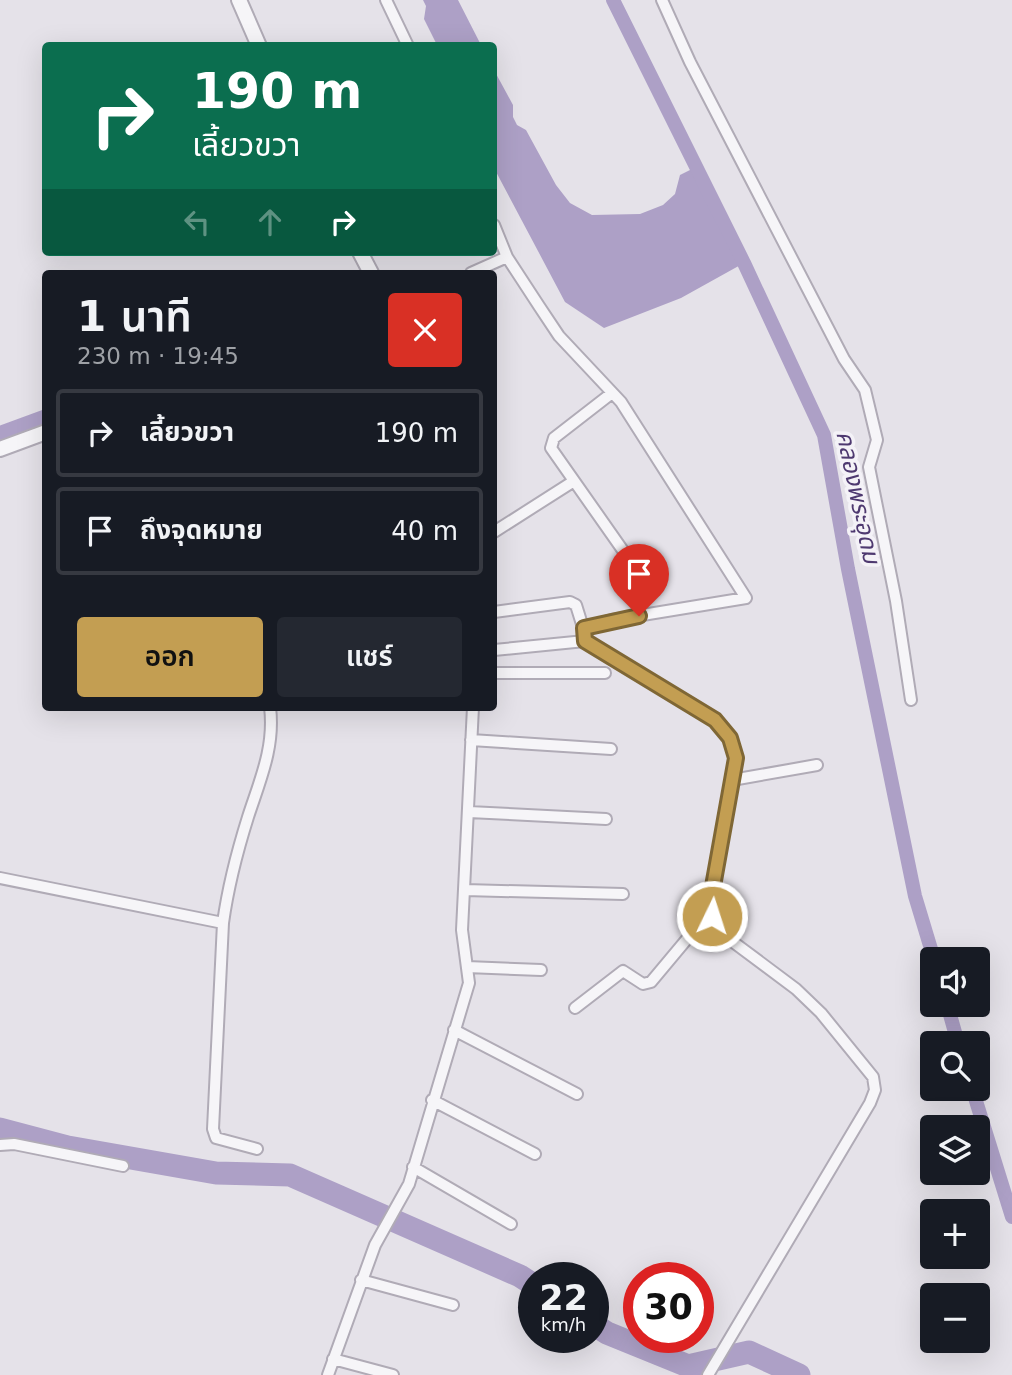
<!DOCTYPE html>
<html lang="th">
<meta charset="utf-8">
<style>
:root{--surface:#171b24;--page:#242831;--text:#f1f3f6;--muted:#9ea1a6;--line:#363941;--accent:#c39e52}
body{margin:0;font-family:"DejaVu Sans","Noto Sans Thai",sans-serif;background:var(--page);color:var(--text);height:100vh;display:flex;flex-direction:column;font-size:26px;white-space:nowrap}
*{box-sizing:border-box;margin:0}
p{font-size:23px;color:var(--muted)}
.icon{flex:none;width:38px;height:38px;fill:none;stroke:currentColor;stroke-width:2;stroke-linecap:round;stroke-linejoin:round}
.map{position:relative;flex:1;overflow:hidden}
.drawer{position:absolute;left:42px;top:270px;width:455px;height:441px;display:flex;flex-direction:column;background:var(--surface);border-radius:7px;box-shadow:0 7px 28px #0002}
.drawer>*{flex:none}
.top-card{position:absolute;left:42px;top:42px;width:455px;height:214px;border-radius:7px;box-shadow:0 7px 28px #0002;background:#0b6e4f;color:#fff;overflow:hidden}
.tools{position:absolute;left:920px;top:947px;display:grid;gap:14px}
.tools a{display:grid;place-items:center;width:70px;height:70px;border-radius:7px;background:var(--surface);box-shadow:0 7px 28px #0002;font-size:35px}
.speed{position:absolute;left:518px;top:1262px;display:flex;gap:14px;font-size:35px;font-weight:700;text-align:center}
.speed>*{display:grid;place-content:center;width:91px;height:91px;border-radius:50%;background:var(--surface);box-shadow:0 7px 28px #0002;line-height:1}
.speed small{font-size:18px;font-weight:400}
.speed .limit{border:10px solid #d22;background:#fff;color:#111}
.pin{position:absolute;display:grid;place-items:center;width:60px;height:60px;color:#fff;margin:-72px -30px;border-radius:50% 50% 50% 0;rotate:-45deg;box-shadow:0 0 7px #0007}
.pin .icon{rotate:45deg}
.me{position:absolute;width:77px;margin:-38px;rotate:4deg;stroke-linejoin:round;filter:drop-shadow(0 0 5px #0008)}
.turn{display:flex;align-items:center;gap:24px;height:147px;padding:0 35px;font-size:32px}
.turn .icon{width:91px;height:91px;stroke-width:2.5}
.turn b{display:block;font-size:49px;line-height:60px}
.lanes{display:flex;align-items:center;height:66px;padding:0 35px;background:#0003;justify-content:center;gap:35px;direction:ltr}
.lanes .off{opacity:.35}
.round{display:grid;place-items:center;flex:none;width:74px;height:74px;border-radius:7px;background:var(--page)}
.headline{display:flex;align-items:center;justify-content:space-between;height:119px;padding:0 35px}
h1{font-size:42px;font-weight:600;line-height:52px}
.primary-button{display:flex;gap:14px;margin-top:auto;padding:14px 35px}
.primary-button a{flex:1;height:80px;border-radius:7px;background:var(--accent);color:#111;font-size:28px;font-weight:600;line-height:80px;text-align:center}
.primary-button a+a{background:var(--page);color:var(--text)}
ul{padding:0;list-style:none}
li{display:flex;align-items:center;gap:21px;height:88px;margin:0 14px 10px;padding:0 21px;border:4px solid var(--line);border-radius:7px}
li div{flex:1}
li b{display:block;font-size:26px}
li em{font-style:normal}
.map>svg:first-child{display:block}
</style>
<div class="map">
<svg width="1012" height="1375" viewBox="0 0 1012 1375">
<rect width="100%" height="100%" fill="#e5e2e9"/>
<!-- water -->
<path fill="#ada0c6" d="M423 0H458L481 45H437L424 19 426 6Z
M494 70 513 105V117L517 125 526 130 556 185 570 203 592 215 640 214 663 205 675 194 680 175 696 167 744 263 681 298 604 328 565 302 494 168Z"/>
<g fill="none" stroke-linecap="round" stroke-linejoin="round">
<!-- canal -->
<path stroke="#ada0c6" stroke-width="14" d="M613 0 744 263 824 435 848 569 915 896 934 959
M0 433 46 416
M947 1004 958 1043
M972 1088 1012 1217"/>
<!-- river -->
<path stroke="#ada0c6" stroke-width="23" d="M0 1129 68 1147 216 1173 290 1175 520 1276 534 1285
M593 1324 607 1333 688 1366 749 1352 799 1375"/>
<defs>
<path id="minor" d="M386 0 408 46
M662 0 690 62 844 359 865 390 877 440 869 467 896 601 911 700
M494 225 507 257 539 306 559 336 621 402 746 598 612 620 584 628
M471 273 507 257
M612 393 554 438 551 448 624 552
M494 532 574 481
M494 612 570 602 576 605 585 634
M494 650 585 641 715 720 730 738 735 758 710 903 712 916 721 933 796 989 821 1013 873 1077 875 1090 870 1103 708 1375
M494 673H605
M471 740 611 749
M732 780 817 765
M469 812 606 819
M0 878 223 923
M465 890 623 894
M467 967 541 970
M575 1008 623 971 643 984 651 982 702 921 712 916
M454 1030 577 1094
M432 1100 535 1154
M0 1145 14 1144 123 1166
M257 1149 216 1138 213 1129 223 923C228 887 237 852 248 817 260 780 275 747 270 707
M413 1167 511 1224
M361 1280 453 1305
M333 1359 393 1375
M328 1375 375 1245 409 1184 469 983 462 930 473 707"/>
<path id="tertiary" d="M239 0 259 46
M360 252 371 273
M0 449 46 432"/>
</defs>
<!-- minor casing -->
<use href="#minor" stroke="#b0abb6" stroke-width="14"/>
<!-- tertiary casing -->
<use href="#tertiary" stroke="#b0abb6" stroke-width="18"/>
<!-- minor -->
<use href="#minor" stroke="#f6f5f8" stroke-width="10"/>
<!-- tertiary -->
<use href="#tertiary" stroke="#f6f5f8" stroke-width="14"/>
</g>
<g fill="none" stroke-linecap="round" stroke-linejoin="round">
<defs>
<path id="route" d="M639 616 584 628 585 641 715 720 730 738 736 758 710 903 712 916"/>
</defs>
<!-- route casing -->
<use href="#route" stroke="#7f6735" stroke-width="18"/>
<!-- route -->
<use href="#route" stroke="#c39e52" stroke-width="12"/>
</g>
<g text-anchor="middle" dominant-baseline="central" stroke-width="7" stroke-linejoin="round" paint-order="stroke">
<!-- water labels -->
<g font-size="24" font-style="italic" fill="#4e3970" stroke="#f4f2f7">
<text transform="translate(858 497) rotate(78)">คลองพระอุดม</text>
</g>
</g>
</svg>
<div class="tools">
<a><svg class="icon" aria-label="sound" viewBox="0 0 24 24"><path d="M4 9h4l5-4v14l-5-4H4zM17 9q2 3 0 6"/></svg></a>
<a><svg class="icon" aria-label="search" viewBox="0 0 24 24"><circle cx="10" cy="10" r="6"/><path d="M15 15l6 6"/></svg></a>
<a><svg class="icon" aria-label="layers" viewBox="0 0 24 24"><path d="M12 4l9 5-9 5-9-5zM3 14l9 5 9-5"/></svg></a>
<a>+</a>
<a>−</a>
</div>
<div class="speed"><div>22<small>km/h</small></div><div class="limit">30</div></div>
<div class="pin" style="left:639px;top:616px;background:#d93025"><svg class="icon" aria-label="arrive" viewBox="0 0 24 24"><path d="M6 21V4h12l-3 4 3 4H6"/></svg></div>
<svg class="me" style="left:712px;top:916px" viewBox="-20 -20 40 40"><circle r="17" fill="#c39e52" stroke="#fff" stroke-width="3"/><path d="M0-11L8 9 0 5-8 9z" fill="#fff"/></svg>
<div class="top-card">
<div class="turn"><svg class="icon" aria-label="right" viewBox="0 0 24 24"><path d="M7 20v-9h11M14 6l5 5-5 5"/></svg><div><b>190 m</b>เลี้ยวขวา</div></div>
<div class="lanes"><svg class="icon off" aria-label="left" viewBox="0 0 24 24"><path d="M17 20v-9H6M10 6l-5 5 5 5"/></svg><svg class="icon off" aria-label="ahead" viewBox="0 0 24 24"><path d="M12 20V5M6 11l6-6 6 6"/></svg><svg class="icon" aria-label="right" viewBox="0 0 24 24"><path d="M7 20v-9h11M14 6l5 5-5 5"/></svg></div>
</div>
<section class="drawer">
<div class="headline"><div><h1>1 นาที</h1><p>230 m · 19:45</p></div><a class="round" style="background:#d93025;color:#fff"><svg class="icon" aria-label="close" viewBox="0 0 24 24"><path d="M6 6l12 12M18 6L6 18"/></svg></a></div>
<ul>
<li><svg class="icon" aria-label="right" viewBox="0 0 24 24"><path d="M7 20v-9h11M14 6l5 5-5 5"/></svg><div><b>เลี้ยวขวา</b></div><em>190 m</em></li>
<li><svg class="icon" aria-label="arrive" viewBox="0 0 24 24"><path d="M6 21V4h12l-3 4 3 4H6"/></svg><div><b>ถึงจุดหมาย</b></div><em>40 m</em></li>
</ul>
<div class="primary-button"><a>ออก</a><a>แชร์</a></div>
</section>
</div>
